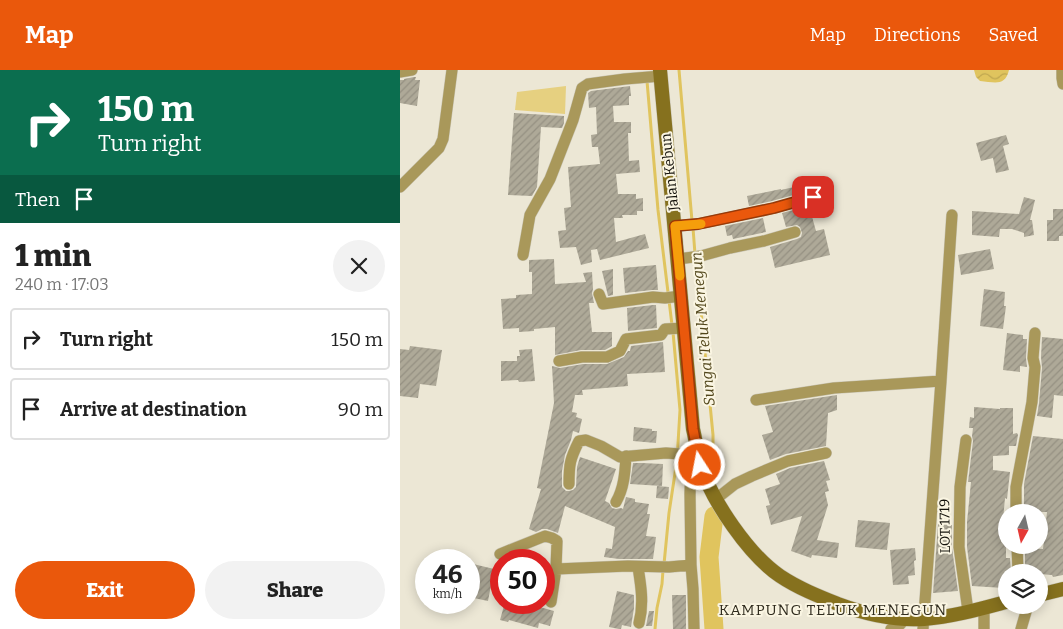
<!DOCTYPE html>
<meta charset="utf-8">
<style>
:root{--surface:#fff;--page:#f2f2f2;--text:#222;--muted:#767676;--line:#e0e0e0;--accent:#ea580c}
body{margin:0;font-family:Bitter,serif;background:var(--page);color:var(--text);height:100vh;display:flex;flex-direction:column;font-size:19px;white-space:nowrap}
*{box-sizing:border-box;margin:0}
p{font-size:16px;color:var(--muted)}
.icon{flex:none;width:28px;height:28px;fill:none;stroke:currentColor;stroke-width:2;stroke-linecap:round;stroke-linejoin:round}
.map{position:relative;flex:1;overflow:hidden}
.sheet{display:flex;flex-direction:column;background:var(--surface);width:400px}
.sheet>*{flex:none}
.guide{background:#0b6e4f;color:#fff;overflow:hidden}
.needle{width:32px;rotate:188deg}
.controls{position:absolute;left:598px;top:434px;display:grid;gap:10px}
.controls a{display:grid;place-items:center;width:50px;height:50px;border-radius:50%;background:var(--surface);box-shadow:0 2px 12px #0003;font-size:25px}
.speed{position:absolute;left:15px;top:479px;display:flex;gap:10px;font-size:25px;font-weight:700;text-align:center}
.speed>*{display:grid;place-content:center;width:65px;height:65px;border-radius:50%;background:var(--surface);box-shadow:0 2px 12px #0003;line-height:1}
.speed small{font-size:12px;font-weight:400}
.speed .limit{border:8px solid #d22;background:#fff;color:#111}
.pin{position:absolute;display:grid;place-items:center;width:42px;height:42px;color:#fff;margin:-21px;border-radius:10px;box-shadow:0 2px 8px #0006}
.me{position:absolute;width:55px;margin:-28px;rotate:349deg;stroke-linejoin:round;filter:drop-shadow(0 0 4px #0008)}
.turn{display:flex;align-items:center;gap:18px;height:105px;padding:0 15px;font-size:22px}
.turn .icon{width:65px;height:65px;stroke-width:2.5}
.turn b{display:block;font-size:35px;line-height:42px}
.then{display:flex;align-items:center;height:48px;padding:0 15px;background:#0003;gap:10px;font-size:19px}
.round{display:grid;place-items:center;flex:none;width:52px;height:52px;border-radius:26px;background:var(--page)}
.overview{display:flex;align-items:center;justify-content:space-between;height:85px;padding:0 15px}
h1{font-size:30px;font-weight:800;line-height:38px}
.button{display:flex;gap:10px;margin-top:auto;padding:10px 15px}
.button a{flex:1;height:58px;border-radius:30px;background:var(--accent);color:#fff;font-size:20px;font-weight:800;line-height:58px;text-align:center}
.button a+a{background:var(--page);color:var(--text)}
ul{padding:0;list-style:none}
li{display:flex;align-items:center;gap:15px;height:62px;margin:0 10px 8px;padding:0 5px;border:2px solid var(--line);border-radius:5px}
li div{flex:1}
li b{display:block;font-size:19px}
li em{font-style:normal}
header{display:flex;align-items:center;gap:30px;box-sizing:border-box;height:70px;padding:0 25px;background:var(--accent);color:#fff}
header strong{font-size:24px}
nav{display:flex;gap:28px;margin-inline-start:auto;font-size:18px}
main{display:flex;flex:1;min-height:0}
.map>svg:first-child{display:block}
</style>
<header>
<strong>Map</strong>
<nav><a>Map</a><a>Directions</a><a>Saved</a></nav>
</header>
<main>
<section class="sheet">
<div class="guide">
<div class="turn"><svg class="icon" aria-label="right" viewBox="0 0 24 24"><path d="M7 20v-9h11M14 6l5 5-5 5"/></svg><div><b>150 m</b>Turn right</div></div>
<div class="then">Then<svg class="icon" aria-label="arrive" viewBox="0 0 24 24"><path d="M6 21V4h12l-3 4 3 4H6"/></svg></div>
</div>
<div class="overview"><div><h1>1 min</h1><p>240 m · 17:03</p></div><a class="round"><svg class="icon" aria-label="close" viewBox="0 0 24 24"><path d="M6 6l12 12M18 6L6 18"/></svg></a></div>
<ul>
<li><svg class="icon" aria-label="right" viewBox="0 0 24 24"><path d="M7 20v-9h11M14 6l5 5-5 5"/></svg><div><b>Turn right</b></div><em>150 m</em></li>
<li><svg class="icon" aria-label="arrive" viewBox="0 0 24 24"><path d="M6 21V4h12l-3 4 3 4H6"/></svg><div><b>Arrive at destination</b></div><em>90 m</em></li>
</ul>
<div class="button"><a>Exit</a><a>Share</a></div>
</section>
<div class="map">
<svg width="663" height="559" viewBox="0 0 663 559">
<defs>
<pattern id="water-waves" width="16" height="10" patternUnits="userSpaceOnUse" patternTransform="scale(1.25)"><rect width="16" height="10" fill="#e0c45e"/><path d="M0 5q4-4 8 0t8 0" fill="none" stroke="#bfa750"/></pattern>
<pattern id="building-hatch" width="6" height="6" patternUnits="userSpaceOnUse" patternTransform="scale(1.25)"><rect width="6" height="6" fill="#aea998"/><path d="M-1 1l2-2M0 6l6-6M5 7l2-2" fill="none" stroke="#959082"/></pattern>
</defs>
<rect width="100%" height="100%" fill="#ece7d5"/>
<!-- garden -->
<path fill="#e6d080" d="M166 16 165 44 115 40 117 22Z"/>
<!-- water -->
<path fill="url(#water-waves)" d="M574 0H609C605 17 594 12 580 11L576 7Z"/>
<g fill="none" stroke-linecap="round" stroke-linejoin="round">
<!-- stream -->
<path stroke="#e0c45e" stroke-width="3" d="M279 0 292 151
M247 11 258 140 272 255
M293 158 295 184
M296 190 313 365V399
M264 494 269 443 277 390 280 340 273 262
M255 559 257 538 262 514 263 500"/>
<!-- river -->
<path stroke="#e0c45e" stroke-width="19" d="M314 559 309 487 314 446"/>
</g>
<!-- building -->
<path fill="url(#building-hatch)" d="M14 7H16L15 10H20L17 36 0 33V10H4V9Z
M230 16 231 26H229V35L213 36 214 52H231V63H228L229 91 239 90 240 102 216 104 218 124H236V129L243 128V141H237V145H222L223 148H214L216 172 245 164 249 178 200 190 197 179 191 180 192 192 181 195 176 177 160 178 158 161 166 160 164 138 171 137 168 97 200 94 198 77H192L191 65 197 64 196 37 189 38 188 23 191 21Z
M114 43 164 46V53L162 58 141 57 137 117 132 126 108 125Z
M606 65 609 74 603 76 609 100 596 103 593 88 581 91 576 73Z
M420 111 422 121 418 122 415 120H411L372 131 349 136 347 126 381 119V120Z
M624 127 635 130 630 150H632L634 165 624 167V163L612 159H600L599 167 572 165V141L619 144Z
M409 136 416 161 424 159 430 185 375 198 370 177 397 169 401 167 402 163 400 157 397 155 386 157 382 143Z
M653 139H663V166H659V171H647V150H653Z
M363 148 366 162 333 169 332 165 327 166 325 156Z
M590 179 594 199 561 205 558 185Z
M154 189 155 214 186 212 183 203 192 202 193 219 192 223 194 233H189L192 262H212V276L205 280H181L155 285V257L134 259V261L119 262V258L103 259 101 229 116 228V225L132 224V202H129V190Z
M256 195 258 220H252L225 223 223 198Z
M213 199V225L208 226 202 201Z
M584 219 605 222 604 236H606L603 259 580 256Z
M253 235H256L257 258 228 261 227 238Z
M607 263 623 265V269H627L626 288 627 297 620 296V302L603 300Z
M642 267 663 269V326L654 325 652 348 637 346 639 333 642 298 641 287Z
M263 272 265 302 227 304 228 316 182 320 183 325H175L172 342 177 343 176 347 182 349 179 363 173 361 171 370 165 385 162 401V417L166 421H169L173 420 176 417 177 397 180 387 216 399 205 431 209 433 212 438 216 439 221 438 223 439 226 427 235 429V432L249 434 247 444H250L246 466 256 467 253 489H219L204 487 206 478 212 479 215 457 165 436 158 463 147 459H142L136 462 129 459 141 419 137 418 154 333 152 296 160 298 183 294H207L224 287 228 281H230L231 276Z
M10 276 42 280 36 316 20 314 18 328 0 326V279L9 280Z
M132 279 135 311 119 312 118 310 101 311V291H117V286H120L119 280Z
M437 325V340L428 343 426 376 386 384 370 390 362 365 373 362 365 336Z
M574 337 600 339V338H613V364L617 363 618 365 616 376H609V385L593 386V400L610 402 607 429 605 428 601 472 606 473V488H610L611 502H606V515H604V518L572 516 567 477V452L571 412H568L573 371 572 366 573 358H569L570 347 574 348Z
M234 357 252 359V361H257L256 373 233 371Z
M633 366 663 369V505L653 507 652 505 639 504V502H625V478L643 479 647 442H624V414Z
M424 391 430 410 426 411 429 421 425 422 428 435 417 470 439 473 437 488 412 485 411 488 391 481 402 446 371 455 366 436 370 435 365 419 380 414 376 404 390 398Z
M233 393H242L263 394 262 416 230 414Z
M257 416 269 417 268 429 256 428Z
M458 450 490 453 487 480 455 477Z
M538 454 552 455V478L558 521 533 523Z
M515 478 516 490 514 491 515 505 508 506 509 514 493 515 490 480Z
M73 494 94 499 88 531 69 527V516Z
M217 521 234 525V538L231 557 222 555 221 559H219L209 557Z
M272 525H286V559H273Z
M105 532H122L154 541 150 556 139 553 138 558 109 550 108 552 100 550Z
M249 541H254L252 556H246Z"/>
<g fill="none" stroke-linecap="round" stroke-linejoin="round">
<defs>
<path id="minor" d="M662 0V8L663 14
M0 2 12 0
M0 117 39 78 43 69 52 0
M275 156 298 154 374 138 413 127
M123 185 130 145 150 109 173 50 182 18 188 14 225 9 261 6
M278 189 301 186 330 178 364 171 395 162
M199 224 203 234 253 227 265 228 281 226
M159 291 182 287H207L220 281 226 269 261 265 265 259 284 258
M541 311 552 145
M356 330 434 318 541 311 523 559
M566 370 560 417 559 477 568 541
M291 393 290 424 291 495 293 519 294 559
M169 414C169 394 170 389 179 371L186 370 201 376 220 387 266 383 280 384 291 393 300 395
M316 429 335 414 352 406 388 391 426 383
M216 432C224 418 225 403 226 386
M616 442V417L632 332 635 297 633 288 635 263
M617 475 618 502
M100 484 145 466 152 468 157 471 156 499 228 496 269 497 291 495
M238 497C241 516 244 534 239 553
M151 532 156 499
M491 559C498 557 501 555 504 549
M584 559V538
M621 559 628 535"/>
<path id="secondary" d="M260 0 293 359C296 371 297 384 301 396 312 431 349 485 380 506 398 518 418 526 438 534 465 544 495 551 524 549 552 547 580 539 606 532
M639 525 663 519"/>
</defs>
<!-- minor casing -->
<use href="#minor" stroke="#c9c5b5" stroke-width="12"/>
<!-- secondary casing -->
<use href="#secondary" stroke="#c9c5b5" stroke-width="15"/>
<!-- minor -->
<use href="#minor" stroke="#a9985a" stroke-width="11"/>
<!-- secondary -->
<use href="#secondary" stroke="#86711e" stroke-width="14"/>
</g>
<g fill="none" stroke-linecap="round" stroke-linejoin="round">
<defs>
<path id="route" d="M300 395 293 359 275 156 298 154 374 138 413 127"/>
</defs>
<!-- route casing -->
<use href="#route" stroke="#983908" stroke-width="12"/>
<!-- route -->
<use href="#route" stroke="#ea580c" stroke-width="9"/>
<!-- slow -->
<path stroke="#f59e0b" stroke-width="9" d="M280 206 275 156 301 154"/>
</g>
<g text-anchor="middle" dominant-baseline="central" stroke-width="4" stroke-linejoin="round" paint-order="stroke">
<!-- street labels -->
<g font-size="14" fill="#13110b" stroke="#faf5e2">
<text transform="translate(270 102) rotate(-96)">Jalan Kebun</text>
<text transform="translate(545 456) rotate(-91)">LOT 1719</text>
</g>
<!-- water labels -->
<g font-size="15" font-style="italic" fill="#51461b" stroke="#faf5e2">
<text transform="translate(303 259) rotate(-95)">Sungai Teluk Menegun</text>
</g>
<!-- neighbourhood labels -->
<g font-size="15" letter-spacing="1" fill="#302c1e" stroke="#faf5e2">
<text x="433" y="540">KAMPUNG TELUK MENEGUN</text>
</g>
</g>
</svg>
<div class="controls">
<a><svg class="needle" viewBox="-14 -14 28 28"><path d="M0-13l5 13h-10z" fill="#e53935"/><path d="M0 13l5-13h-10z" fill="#767676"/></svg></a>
<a><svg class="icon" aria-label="layers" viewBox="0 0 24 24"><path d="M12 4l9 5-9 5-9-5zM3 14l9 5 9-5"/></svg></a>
</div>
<div class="speed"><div>46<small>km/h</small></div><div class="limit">50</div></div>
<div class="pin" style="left:413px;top:127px;background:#d93025"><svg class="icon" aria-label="arrive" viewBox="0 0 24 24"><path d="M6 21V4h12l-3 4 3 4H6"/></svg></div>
<svg class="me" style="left:300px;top:395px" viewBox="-20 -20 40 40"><circle r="17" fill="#ea580c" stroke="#fff" stroke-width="3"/><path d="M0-11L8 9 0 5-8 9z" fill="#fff"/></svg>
</div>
</main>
